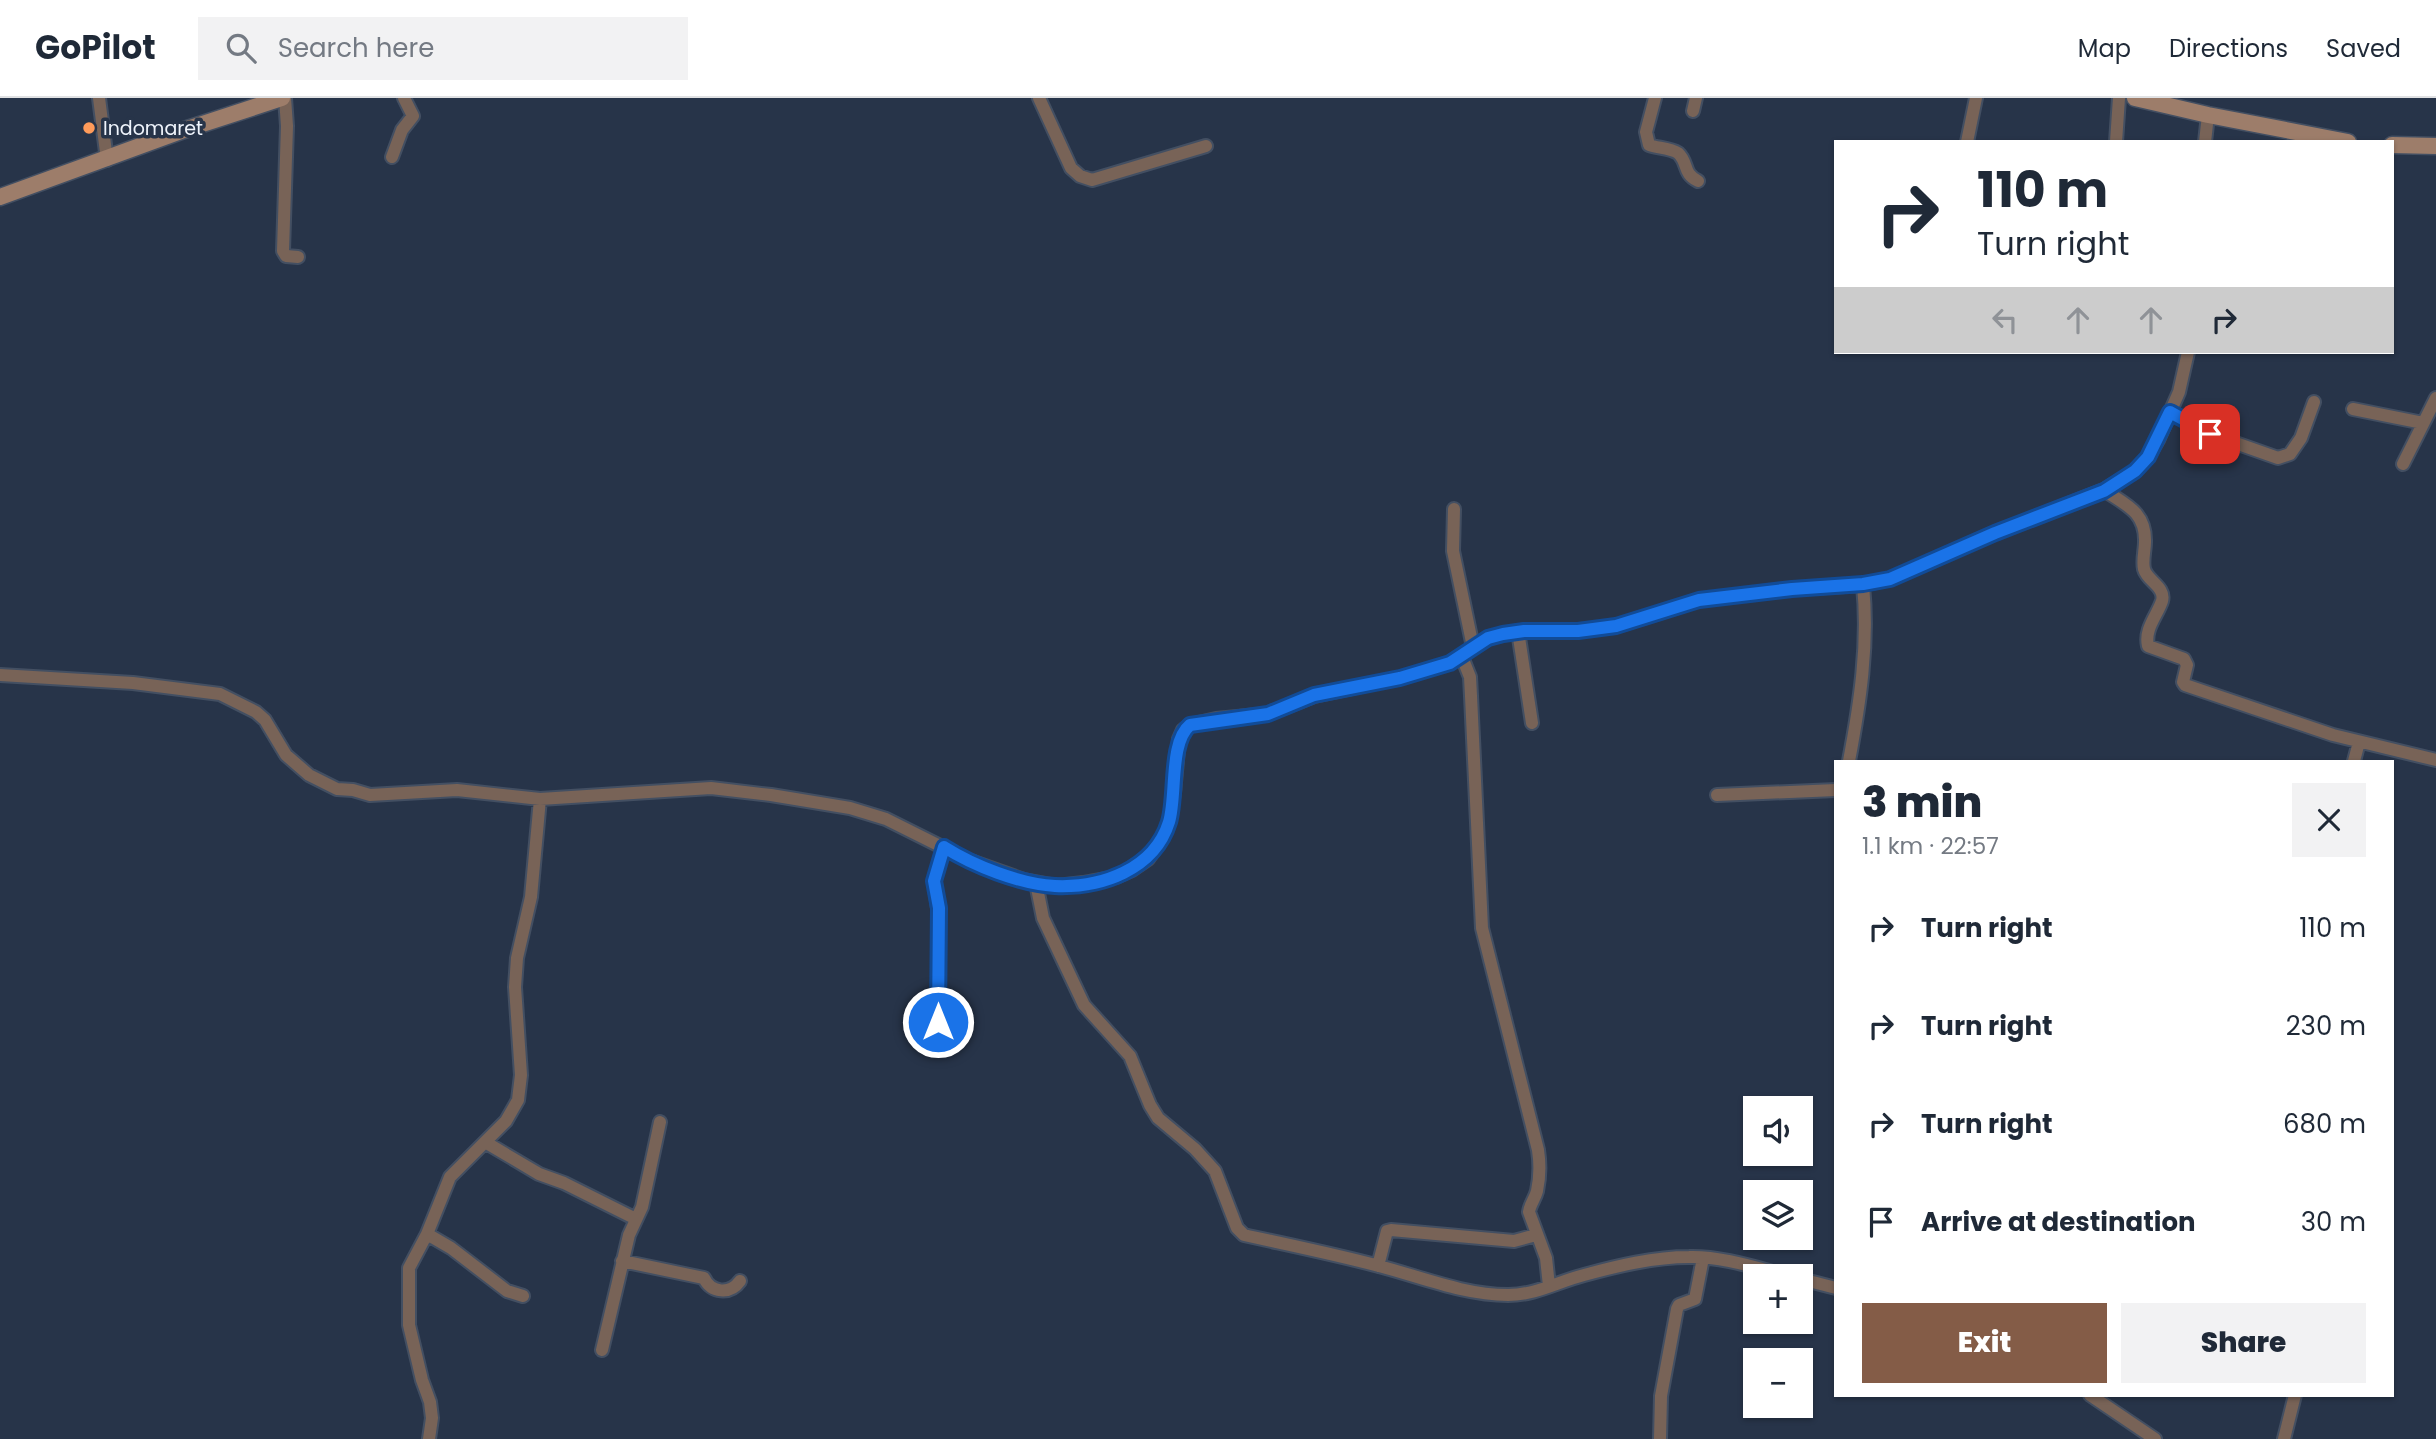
<!DOCTYPE html>
<meta charset="utf-8">
<style>
:root{--surface:#fff;--page:#f2f2f3;--text:#1f2937;--muted:#747a83;--line:#e0e1e3;--accent:#845c47}
body{margin:0;font-family:Poppins,sans-serif;background:var(--page);color:var(--text);height:100vh;display:flex;flex-direction:column;font-size:26px;white-space:nowrap}
*{box-sizing:border-box;margin:0}
p{font-size:23px;color:var(--muted)}
.icon{flex:none;width:38px;height:38px;fill:none;stroke:currentColor;stroke-width:2;stroke-linecap:round;stroke-linejoin:round}
.map{position:relative;flex:1;overflow:hidden}
.sheet{position:absolute;left:1834px;top:662px;width:560px;height:637px;display:flex;flex-direction:column;background:var(--surface);border-radius:0px;box-shadow:0 2px 5px #0004}
.sheet>*{flex:none}
.guide{position:absolute;left:1834px;top:42px;width:560px;height:214px;border-radius:0px;box-shadow:0 2px 5px #0004;background:#fff;color:var(--text);overflow:hidden}
.tools{position:absolute;left:1743px;top:998px;display:grid;gap:14px}
.tools a{display:grid;place-items:center;width:70px;height:70px;border-radius:0px;background:var(--surface);box-shadow:0 2px 5px #0004;font-size:35px}
.pin{position:absolute;display:grid;place-items:center;width:60px;height:60px;color:#fff;margin:-30px;border-radius:14px;box-shadow:0 4px 10px #0006}
.me{position:absolute;width:77px;margin:-38px;rotate:0deg;stroke-linejoin:round;filter:drop-shadow(0 0 5px #0008)}
.turn{display:flex;align-items:center;gap:24px;height:147px;padding:0 28px;font-size:32px}
.turn .icon{width:91px;height:91px;stroke-width:2.5}
.turn b{display:block;font-size:49px;line-height:60px}
.lanes{display:flex;align-items:center;height:66px;padding:0 28px;background:#0003;justify-content:center;gap:35px;direction:ltr}
.lanes .off{opacity:.35}
.round{display:grid;place-items:center;flex:none;width:74px;height:74px;border-radius:0px;background:var(--page)}
.head{display:flex;align-items:center;justify-content:space-between;height:119px;padding:0 28px}
h1{font-size:42px;font-weight:800;line-height:52px}
.primary-button{display:flex;gap:14px;margin-top:auto;padding:14px 28px}
.primary-button a{flex:1;height:80px;border-radius:0px;background:var(--accent);color:#fff;font-size:28px;font-weight:800;line-height:80px;text-align:center}
.primary-button a+a{background:var(--page);color:var(--text)}
ul{padding:0;list-style:none}
li{display:flex;align-items:center;gap:21px;height:98px;padding:0 28px}
li div{flex:1}
li b{display:block;font-size:26px}
li em{font-style:normal}
header{display:flex;align-items:center;gap:42px;box-sizing:border-box;height:98px;padding:0 35px;background:var(--surface);border-bottom:2px solid var(--line)}
header strong{font-size:33px}
nav{display:flex;gap:38px;margin-inline-start:auto;font-size:24px}
.search{width:490px;height:63px;background:var(--page);display:flex;align-items:center;gap:18px;box-sizing:border-box;padding:0 24px;border-radius:0px;color:var(--muted);font-size:26px}
.map>svg:first-child{display:block}
</style>
<header>
<strong>GoPilot</strong>
<div class="search"><svg class="icon" aria-label="search" viewBox="0 0 24 24"><circle cx="10" cy="10" r="6"/><path d="M15 15l6 6"/></svg>Search here</div>
<nav><a>Map</a><a>Directions</a><a>Saved</a></nav>
</header>
<div class="map">
<svg width="2436" height="1341" viewBox="0 0 2436 1341">
<rect width="100%" height="100%" fill="#273449"/>
<g fill="none" stroke-linecap="round" stroke-linejoin="round">
<defs>
<path id="street" d="M99 0 107 62
M285 0 287 28 283 153 286 158 298 159
M1039 0 1071 70 1080 78 1092 82 1206 48
M1655 0 1646 34 1649 47C1657 50 1670 50 1678 55 1689 65 1682 75 1698 83
M1693 13 1696 0
M1967 44 1976 0
M2116 44 2119 0
M2205 44 2208 17
M392 59 402 32 413 18 404 0
M2353 311 2423 325
M2170 314 2210 336 2278 360 2290 356 2301 340 2314 304
M2403 366 2436 300
M2104 392C2126 407 2146 414 2145 444 2145 452 2142 463 2144 471 2147 483 2166 489 2162 503 2157 518 2144 531 2148 548L2184 561 2187 567 2183 584 2185 587 2333 637 2436 662
M1454 411 1453 453 1473 549
M1518 533 1532 625
M1462 559 1470 579 1471 598 1482 830 1538 1052C1540 1065 1540 1079 1537 1093 1535 1101 1530 1106 1529 1114L1546 1160 1549 1188
M0 577 133 585 220 596 256 614 265 622 286 657 309 677 337 691 353 692 370 697 457 692 540 701 711 690 771 697 850 710 886 721 968 762 1024 782 1057 788 1083 785 1116 779 1132 772 1148 761 1160 744 1169 725 1174 695 1179 641 1183 632 1190 627 1216 621 1268 616 1314 598 1400 580 1450 565 1488 540 1503 536 1523 533H1579L1617 528 1699 502 1792 491 1863 487 1890 481 1995 435 2104 392 2135 373 2148 359 2158 342 2179 294 2188 254
M1849 663C1860 605 1869 546 1863 487
M2354 663 2359 644
M1717 697 1836 692
M1036 785 1043 820 1084 907 1130 958 1150 1007 1158 1020 1195 1051 1215 1073 1237 1130 1244 1137C1289 1147 1334 1156 1379 1168 1421 1179 1464 1197 1508 1197 1536 1197 1557 1184 1584 1177 1617 1168 1654 1159 1689 1159 1721 1158 1757 1170 1788 1178
M938 924 939 817 934 783 944 749
M485 1044 539 1076 564 1085 636 1121
M427 1136 451 1150 507 1193 523 1198
M622 1163 704 1180C711 1195 730 1197 740 1183
M1378 1168 1387 1133 1391 1132 1514 1143 1536 1137
M1801 1181 1836 1190
M602 1252 629 1137 642 1109 660 1024
M2090 1297 2155 1341
M429 1341 432 1320 430 1304 422 1282 409 1227V1170L427 1136 450 1079 506 1023 518 1002 521 977 515 889 517 860 531 799 540 701
M1660 1341 1661 1298 1677 1211 1679 1207 1695 1201 1703 1160
M2284 1341 2295 1297"/>
<path id="secondary" d="M2135 0 2208 17 2348 44
M2392 47 2436 48
M0 99 181 33 282 0"/>
</defs>
<!-- street casing -->
<use href="#street" stroke="#434f62" stroke-width="16"/>
<!-- secondary casing -->
<use href="#secondary" stroke="#434f62" stroke-width="19"/>
<!-- street -->
<use href="#street" stroke="#786357" stroke-width="12"/>
<!-- secondary -->
<use href="#secondary" stroke="#9d7d6a" stroke-width="16"/>
</g>
<g fill="none" stroke-linecap="round" stroke-linejoin="round">
<defs>
<path id="route" d="M938 924 939 810 934 783 944 749C974 768 1020 786 1055 788 1101 790 1154 772 1169 724 1177 698 1169 644 1190 627L1268 616 1314 597 1400 580 1450 565 1488 540 1503 536 1524 533H1578L1616 528 1699 502 1792 491 1863 486 1890 481 1995 435 2104 393 2135 373 2148 359 2170 314 2210 336"/>
</defs>
<!-- route casing -->
<use href="#route" stroke="#114b97" stroke-width="18"/>
<!-- route -->
<use href="#route" stroke="#1a73e8" stroke-width="12"/>
</g>
<!-- markers -->
<circle fill="#ff9b5a" stroke="#273449" stroke-width="2.5" cx="89" cy="30" r="7"/>
<g text-anchor="middle" dominant-baseline="central" stroke-width="7" stroke-linejoin="round" paint-order="stroke">
<!-- poi labels -->
<g font-size="19" fill="#eff4fc" stroke="#273449" text-anchor="start">
<text x="103" y="30">Indomaret</text>
</g>
</g>
</svg>
<div class="tools">
<a><svg class="icon" aria-label="sound" viewBox="0 0 24 24"><path d="M4 9h4l5-4v14l-5-4H4zM17 9q2 3 0 6"/></svg></a>
<a><svg class="icon" aria-label="layers" viewBox="0 0 24 24"><path d="M12 4l9 5-9 5-9-5zM3 14l9 5 9-5"/></svg></a>
<a>+</a>
<a>−</a>
</div>
<div class="pin" style="left:2210px;top:336px;background:#d93025"><svg class="icon" aria-label="arrive" viewBox="0 0 24 24"><path d="M6 21V4h12l-3 4 3 4H6"/></svg></div>
<svg class="me" style="left:938px;top:924px" viewBox="-20 -20 40 40"><circle r="17" fill="#1a73e8" stroke="#fff" stroke-width="3"/><path d="M0-11L8 9 0 5-8 9z" fill="#fff"/></svg>
<div class="guide">
<div class="turn"><svg class="icon" aria-label="right" viewBox="0 0 24 24"><path d="M7 20v-9h11M14 6l5 5-5 5"/></svg><div><b>110 m</b>Turn right</div></div>
<div class="lanes"><svg class="icon off" aria-label="left" viewBox="0 0 24 24"><path d="M17 20v-9H6M10 6l-5 5 5 5"/></svg><svg class="icon off" aria-label="ahead" viewBox="0 0 24 24"><path d="M12 20V5M6 11l6-6 6 6"/></svg><svg class="icon off" aria-label="ahead" viewBox="0 0 24 24"><path d="M12 20V5M6 11l6-6 6 6"/></svg><svg class="icon" aria-label="right" viewBox="0 0 24 24"><path d="M7 20v-9h11M14 6l5 5-5 5"/></svg></div>
</div>
<section class="sheet">
<div class="head"><div><h1>3 min</h1><p>1.1 km · 22:57</p></div><a class="round"><svg class="icon" aria-label="close" viewBox="0 0 24 24"><path d="M6 6l12 12M18 6L6 18"/></svg></a></div>
<ul>
<li><svg class="icon" aria-label="right" viewBox="0 0 24 24"><path d="M7 20v-9h11M14 6l5 5-5 5"/></svg><div><b>Turn right</b></div><em>110 m</em></li>
<li><svg class="icon" aria-label="right" viewBox="0 0 24 24"><path d="M7 20v-9h11M14 6l5 5-5 5"/></svg><div><b>Turn right</b></div><em>230 m</em></li>
<li><svg class="icon" aria-label="right" viewBox="0 0 24 24"><path d="M7 20v-9h11M14 6l5 5-5 5"/></svg><div><b>Turn right</b></div><em>680 m</em></li>
<li><svg class="icon" aria-label="arrive" viewBox="0 0 24 24"><path d="M6 21V4h12l-3 4 3 4H6"/></svg><div><b>Arrive at destination</b></div><em>30 m</em></li>
</ul>
<div class="primary-button"><a>Exit</a><a>Share</a></div>
</section>
</div>
